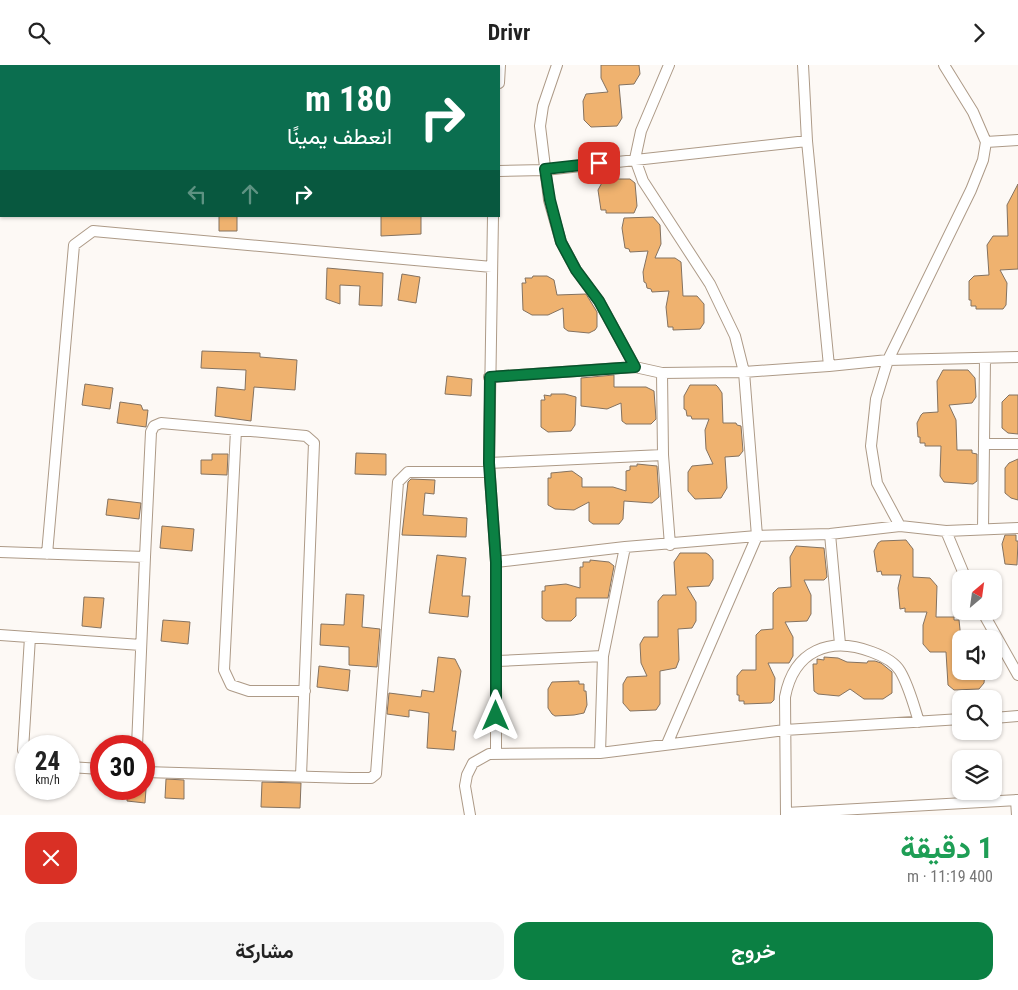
<!DOCTYPE html>
<html lang="ar">
<meta charset="utf-8">
<style>
:root{--surface:#fff;--page:#f6f6f6;--text:#222;--muted:#767676;--accent:#0b8043}
body{margin:0;font-family:"Roboto Condensed",Vazirmatn,sans-serif;background:var(--page);color:var(--text);direction:rtl;height:100vh;display:flex;flex-direction:column;font-size:19px;white-space:nowrap}
*{box-sizing:border-box;margin:0}
p{font-size:16px;color:var(--muted)}
.icon{flex:none;width:28px;height:28px;fill:none;stroke:currentColor;stroke-width:2;stroke-linecap:round;stroke-linejoin:round}
.map{position:relative;height:750px;overflow:hidden;direction:ltr}
.sheet{display:flex;flex-direction:column;background:var(--surface);flex:1}
.sheet>*{flex:none}
.hud{position:absolute;left:0px;top:0px;width:500px;height:152px;box-shadow:0 1px 4px #0004;direction:rtl;background:#0b6e4f;color:#fff;overflow:hidden}
.needle{width:32px;rotate:29deg}
.fabs{position:absolute;left:952px;top:505px;display:grid;gap:10px}
.fabs a{display:grid;place-items:center;width:50px;height:50px;border-radius:10px;background:var(--surface);box-shadow:0 1px 4px #0004;font-size:25px}
.speed{position:absolute;left:15px;top:670px;display:flex;gap:10px;font-size:25px;font-weight:700;text-align:center}
.speed>*{display:grid;place-content:center;width:65px;height:65px;border-radius:50%;background:var(--surface);box-shadow:0 1px 4px #0004;line-height:1}
.speed small{font-size:12px;font-weight:400}
.speed .limit{border:8px solid #d22;background:#fff;color:#111}
.pin{position:absolute;display:grid;place-items:center;width:42px;height:42px;color:#fff;margin:-21px;border-radius:10px;box-shadow:0 2px 8px #0006}
.me{position:absolute;width:55px;margin:-28px;rotate:0deg;stroke-linejoin:round;filter:drop-shadow(0 0 4px #0008)}
.turn{display:flex;align-items:center;gap:18px;height:105px;padding:0 25px;font-size:22px}
.turn .icon{width:65px;height:65px;stroke-width:2.5}
.turn b{display:block;font-size:35px;line-height:42px}
.lanes{display:flex;align-items:center;height:48px;padding:0 25px;background:#0003;justify-content:center;gap:25px;direction:ltr}
.lanes .off{opacity:.35}
.round{display:grid;place-items:center;flex:none;width:52px;height:52px;border-radius:15px;background:var(--page)}
.head{display:flex;align-items:center;justify-content:space-between;height:85px;padding:0 25px}
h1{font-size:30px;font-weight:700;line-height:38px;color:#1e9e55}
.button{display:flex;gap:10px;margin-top:auto;padding:10px 25px}
.button a{flex:1;height:58px;border-radius:15px;background:var(--accent);color:#fff;font-size:20px;font-weight:700;line-height:58px;text-align:center}
.button a+a{background:var(--page);color:var(--text)}
header{display:flex;justify-content:space-between;align-items:center;height:65px;padding:0 25px;background:var(--surface);font-size:22px;font-weight:700}
.map>svg:first-child{display:block}
</style>
<header><svg class="icon" aria-label="forward" viewBox="0 0 24 24"><path d="M9 5l7 7-7 7"/></svg>Drivr<svg class="icon" aria-label="search" viewBox="0 0 24 24"><circle cx="10" cy="10" r="6"/><path d="M15 15l6 6"/></svg></header>
<div class="map">
<svg width="1018" height="750" viewBox="0 0 1018 750">
<rect width="100%" height="100%" fill="#fdf9f5"/>
<!-- building -->
<path fill="#efb26f" stroke="#847260" d="M601 0H639L640 9 634 19 619 20 622 53 619 58 617 61 591 62 584 55 583 36 586 29 608 27 601 13Z
M604 114H630L635 118 637 141 634 148H606V145H601L598 125Z
M1018 119V204L1000 205 1007 218 1006 240 1003 244H976V241H971V235H969V216L974 211 989 210 987 180 993 171H1008L1007 140Z
M219 151H237V166H219Z
M381 151H421V169L381 171Z
M653 152 660 160 661 179 655 193H675L681 197 683 231H697L704 239V258L700 264 673 265V262H668L666 242 669 226 652 227 651 224 647 223 646 218 644 217 643 207 648 186 630 187 629 184 625 183 622 163 624 153Z
M327 203 383 208 382 241 359 240 360 221 340 220V239L326 234Z
M402 209 420 212 416 238 398 235Z
M533 211H547L554 215 557 230 586 229 597 247V262L595 265 589 268 568 266 564 263 563 243 548 250H532L523 245 522 218H526L525 213H532Z
M202 286 260 288V292L297 295 295 325 254 322 251 356 215 351 217 322 245 325 246 305 201 303Z
M943 305H968L975 313 976 332 972 338 949 340 956 355 957 385H972V388L977 389V416L973 419 944 417 940 411 941 381H925V378H920V372H918L917 358 921 350 923 348 938 347 937 316Z
M614 310V322H646L654 326 656 354 651 359H626L622 356 621 338 607 344 581 341V313Z
M447 311 472 314 471 331 445 329Z
M85 319 113 323 110 344 82 340Z
M690 320H716L718 322 722 328 723 358H736L737 360 741 361 743 386 739 391 725 392 727 423 721 433 695 434 688 426V407L692 401 713 399 706 384 705 365 709 354H692L691 351H687L686 345 684 344V331Z
M551 329H565L576 332 575 360 571 366 548 367 541 362V335H545L544 330 551 331Z
M1009 330H1018V369L1008 368 1002 363V337Z
M120 337 141 340 143 345H148L146 362 117 358Z
M356 388 386 389V410L355 409Z
M212 389H228L227 410 201 409V395H212Z
M1018 394V435L1011 433 1005 428V403L1009 398Z
M637 399 657 401 659 432 652 438 624 436 623 454 619 459H593L589 456V437L574 445 555 444 548 440V413H551V408L572 406 582 413V422H613L626 426V406L630 405V401H637Z
M411 414 435 415 434 429 425 428 423 450 467 453 466 472 402 470 408 417Z
M108 434 141 438 139 454 106 450Z
M162 461 194 464 192 486 160 483Z
M1005 470H1016V476H1018L1017 500 1005 499 1002 479Z
M906 475 913 484V512L930 513 937 521 936 552H954V555H959L961 574 958 584 959 600H961V606H985L984 618 979 624 954 625 948 620 946 587H930L923 579V560L927 547H905V543L900 544 898 523 901 510H882L881 506 877 507 874 486 878 478 881 476Z
M796 481 824 483 827 512 824 515H804L811 530V549L807 556 785 557 793 572V591L789 598H768L775 613 774 635 771 638 744 639V636H739V630H737V611L742 605H756V570L761 565 773 564V528L778 523 791 522 790 492Z
M680 488H706L709 490 713 495V514L709 521 687 522 696 537V556L692 563 678 564 679 595 676 603 660 606V639L656 645 630 646 623 638V619L627 612 647 611 641 598 640 579 644 572H658V536L663 530H676L674 497Z
M437 490 466 493 462 531H470L468 552 429 548Z
M590 495 609 497 614 501 608 533H576V551L571 556H546L542 553V526H545V521L566 519 580 523V502H583V497H590Z
M346 529 364 530 362 562 380 564 377 602 349 600V582L320 580 321 559 344 560Z
M84 532 104 533 101 563 82 561Z
M163 555 190 557 188 579 161 576Z
M438 592 455 594 461 606 452 666H456L454 685 427 683 429 648 409 645V652L387 649 389 628 421 632 422 625 434 627Z
M824 592 838 593 847 597 867 598 868 596H875L881 598 892 607V628L883 634H864L850 624 839 631 818 629 814 626 813 599H817V594L824 595Z
M319 601 350 605 348 626 317 622Z
M579 616V619H584V626H586L587 640 584 648 574 650 555 651 552 649 548 643V624L552 617Z
M166 714 184 715V734L165 733Z
M262 717 301 718 300 743 261 742Z
M128 724H146L145 738 127 736Z"/>
<g fill="none" stroke-linecap="round" stroke-linejoin="round">
<defs>
<path id="minor" d="M245 0 246 1
M557 0 543 41 540 61 549 135 561 177 576 205 599 236 635 302
M803 0 807 76 829 301 888 295 1018 292
M164 1V0
M407 1V0
M499 18 500 0
M986 77 1018 75
M499 106 545 105 807 76
M493 151 489 398 496 497V687
M662 308 663 390 670 480
M489 312 635 302 662 308 744 307 829 301
M236 365 224 605 231 620 249 626H305
M984 379H1018
M489 398 663 390
M900 461 877 418 871 381 876 334 888 295 971 125 983 95 986 77 973 47 944 0
M983 464 985 294
M946 466 966 514
M830 469 840 579
M0 487 145 492 137 681
M47 489 74 180 93 166 492 202
M145 492 151 367 154 361 161 358 306 371 314 378 301 711
M496 497 625 482 757 471 830 469 900 461 946 466 1018 463
M982 546 1018 610
M0 570 141 580
M497 596 603 591
M994 653 1018 651
M667 679 757 471 744 307 735 271 710 219 643 116 635 94 641 66 669 0
M600 688 603 591 625 482
M26 692 23 685 30 572
M69 702 101 704
M144 707 351 713H371L376 709 398 417 408 407H489
M1016 735 1017 750
M786 748 1018 735
M470 750 465 721 467 710 473 698 489 689 600 688 785 665 961 654
M786 750 785 632C794 585 830 571 872 587 883 591 894 596 900 606 909 621 914 641 919 657"/>
</defs>
<!-- minor casing -->
<use href="#minor" stroke="#ad9a87" stroke-width="12"/>
<!-- minor -->
<use href="#minor" stroke="#fff" stroke-width="10"/>
</g>
<g fill="none" stroke-linecap="round" stroke-linejoin="round">
<defs>
<path id="route" d="M496 651V497L489 398 490 312 635 302 599 236 576 205 561 177 550 135 545 104 599 98"/>
</defs>
<!-- route casing -->
<use href="#route" stroke="#07532c" stroke-width="12"/>
<!-- route -->
<use href="#route" stroke="#0b8043" stroke-width="9"/>
</g>
</svg>
<div class="fabs">
<a><svg class="needle" viewBox="-14 -14 28 28"><path d="M0-13l5 13h-10z" fill="#e53935"/><path d="M0 13l5-13h-10z" fill="#767676"/></svg></a>
<a><svg class="icon" aria-label="sound" viewBox="0 0 24 24"><path d="M4 9h4l5-4v14l-5-4H4zM17 9q2 3 0 6"/></svg></a>
<a><svg class="icon" aria-label="search" viewBox="0 0 24 24"><circle cx="10" cy="10" r="6"/><path d="M15 15l6 6"/></svg></a>
<a><svg class="icon" aria-label="layers" viewBox="0 0 24 24"><path d="M12 4l9 5-9 5-9-5zM3 14l9 5 9-5"/></svg></a>
</div>
<div class="speed"><div>24<small>km/h</small></div><div class="limit">30</div></div>
<div class="pin" style="left:599px;top:98px;background:#d93025"><svg class="icon" aria-label="arrive" viewBox="0 0 24 24"><path d="M6 21V4h12l-3 4 3 4H6"/></svg></div>
<svg class="me" style="left:496px;top:651px" viewBox="-20 -20 40 40"><path d="M0-17L14 15 0 8-14 15z" fill="#0b8043" stroke="#fff" stroke-width="4"/></svg>
<div class="hud">
<div class="turn"><svg class="icon" aria-label="right" viewBox="0 0 24 24"><path d="M7 20v-9h11M14 6l5 5-5 5"/></svg><div><b>180 m</b>انعطف يمينًا</div></div>
<div class="lanes"><svg class="icon off" aria-label="left" viewBox="0 0 24 24"><path d="M17 20v-9H6M10 6l-5 5 5 5"/></svg><svg class="icon off" aria-label="ahead" viewBox="0 0 24 24"><path d="M12 20V5M6 11l6-6 6 6"/></svg><svg class="icon" aria-label="right" viewBox="0 0 24 24"><path d="M7 20v-9h11M14 6l5 5-5 5"/></svg></div>
</div>
</div>
<section class="sheet">
<div class="head"><div><h1>1 دقيقة</h1><p>400 m · 11:19</p></div><a class="round" style="background:#d93025;color:#fff"><svg class="icon" aria-label="close" viewBox="0 0 24 24"><path d="M6 6l12 12M18 6L6 18"/></svg></a></div>
<div class="button"><a>خروج</a><a>مشاركة</a></div>
</section>
